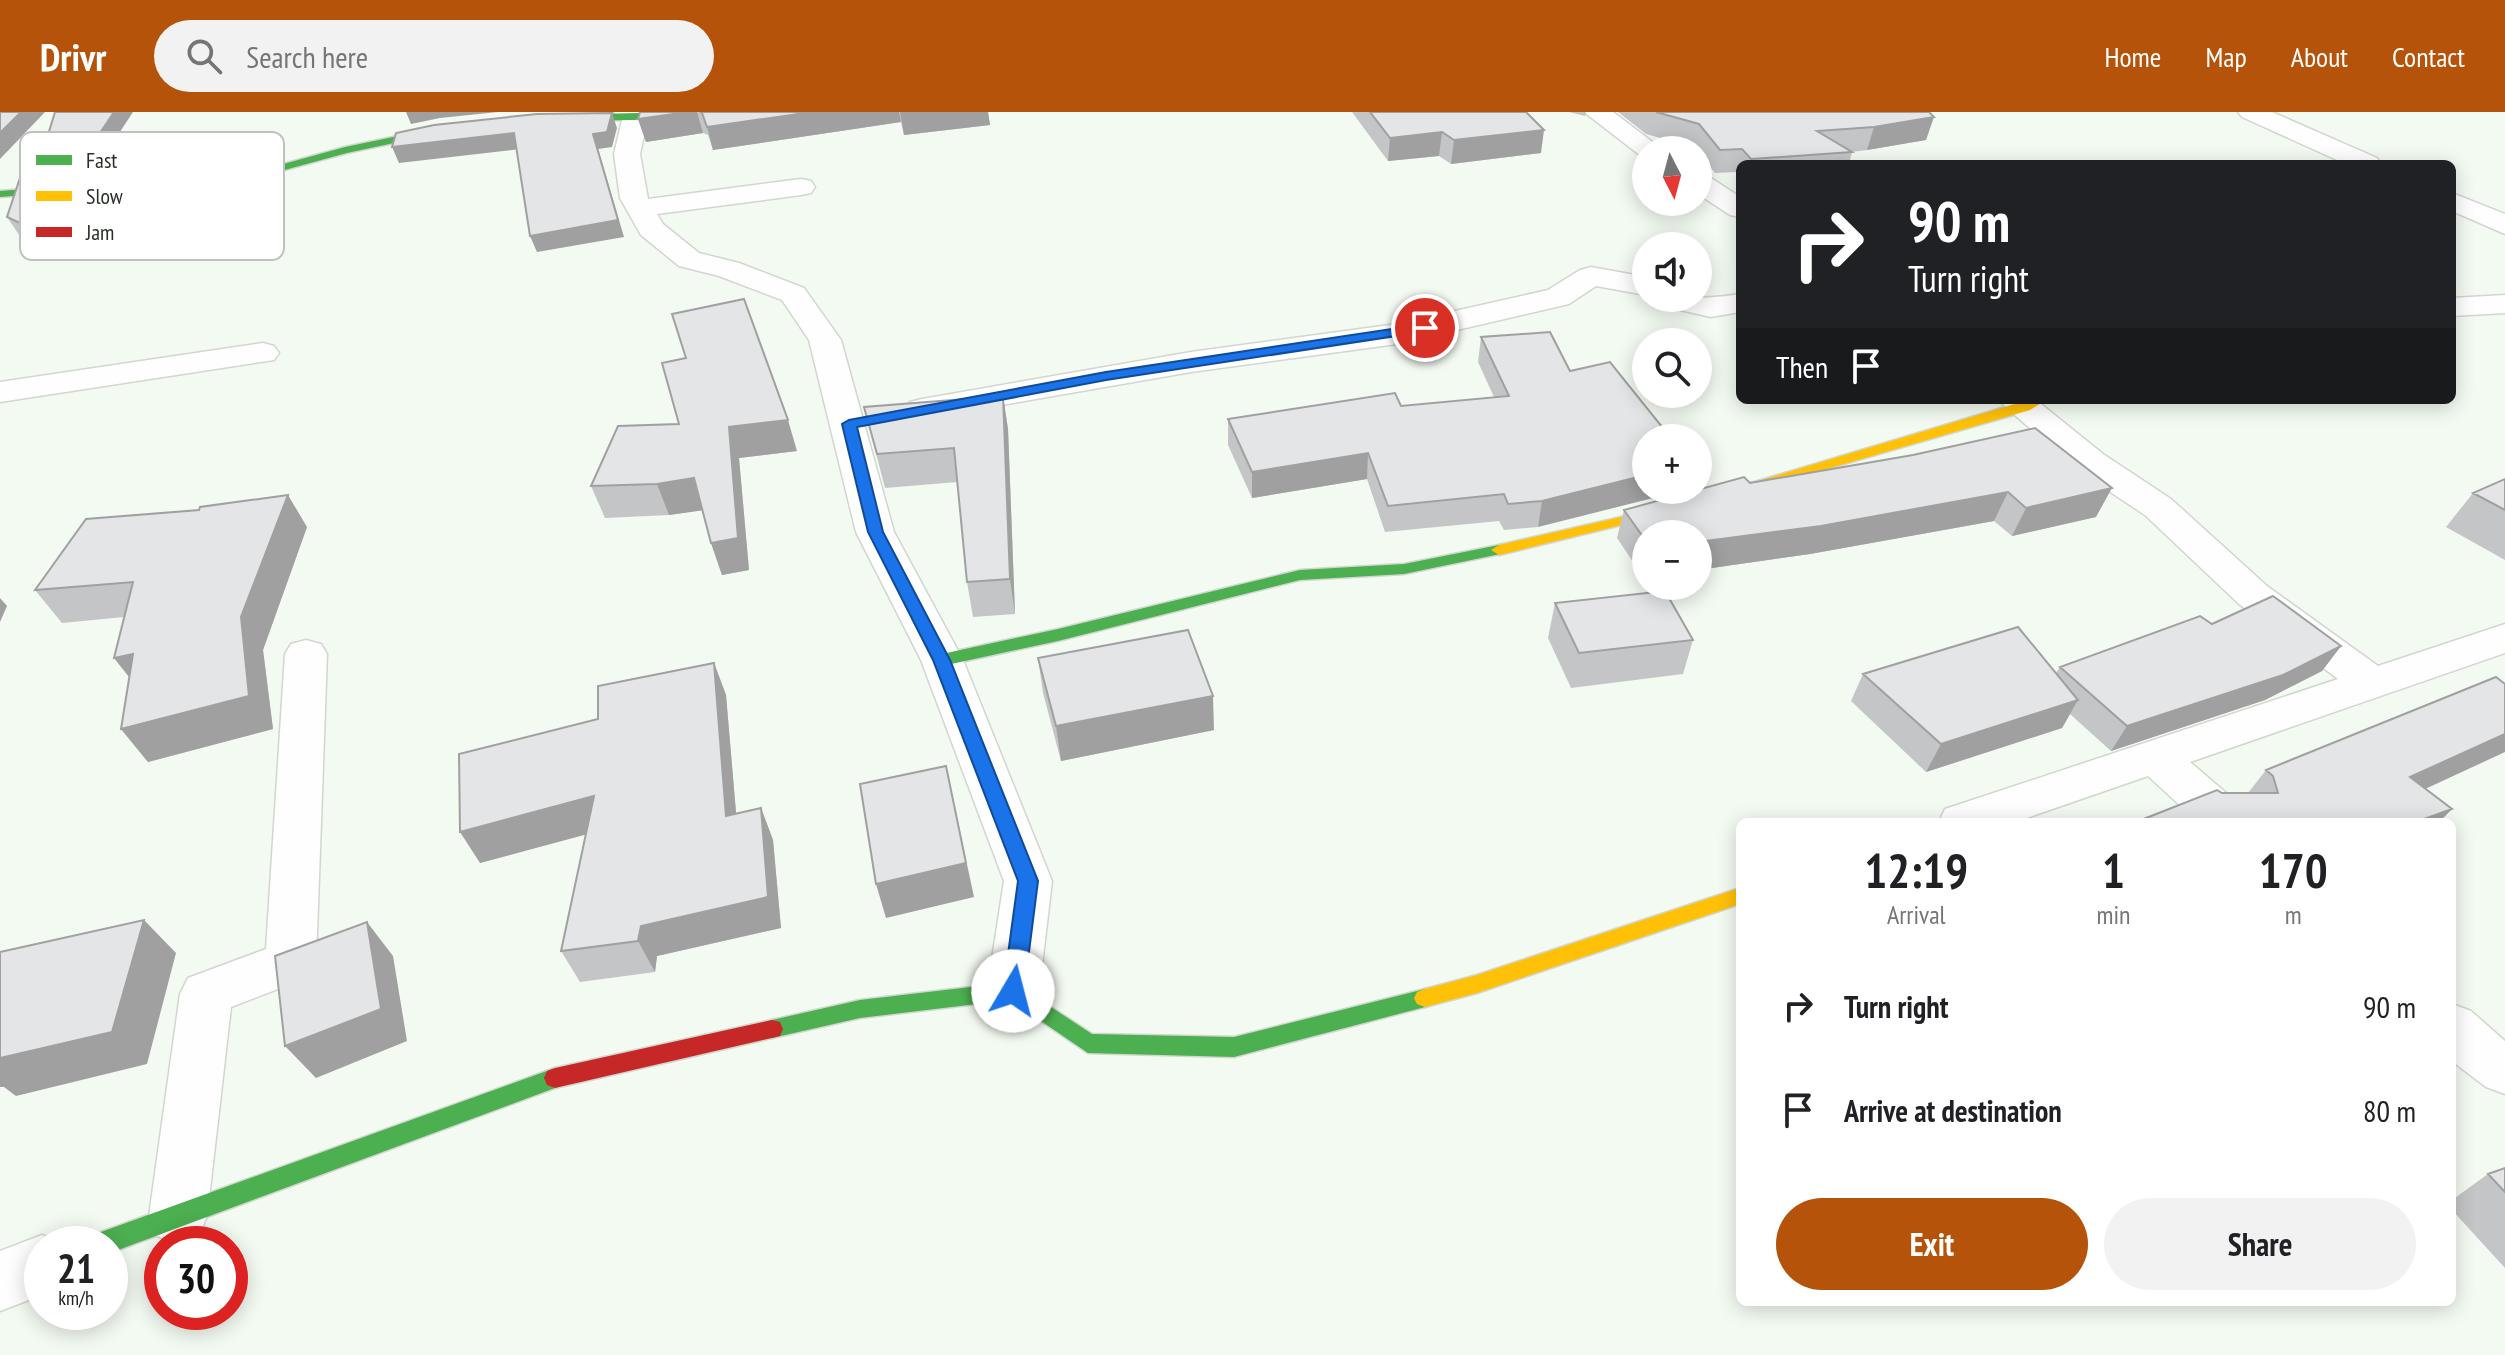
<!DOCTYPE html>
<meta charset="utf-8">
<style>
:root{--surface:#fff;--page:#f2f2f2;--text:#202124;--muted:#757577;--accent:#b45309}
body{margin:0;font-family:"PT Sans Narrow",sans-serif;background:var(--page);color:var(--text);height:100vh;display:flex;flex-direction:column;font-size:30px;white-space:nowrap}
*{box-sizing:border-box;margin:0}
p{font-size:26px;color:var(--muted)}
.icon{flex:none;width:44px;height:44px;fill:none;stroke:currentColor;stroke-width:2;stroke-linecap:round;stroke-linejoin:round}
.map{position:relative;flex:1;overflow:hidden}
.drawer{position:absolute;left:1736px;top:706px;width:720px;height:488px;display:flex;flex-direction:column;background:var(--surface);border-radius:12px;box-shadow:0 4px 20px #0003}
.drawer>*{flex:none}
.banner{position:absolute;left:1736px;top:48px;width:720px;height:244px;border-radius:12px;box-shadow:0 4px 20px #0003;background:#202124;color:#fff;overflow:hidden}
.needle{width:52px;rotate:174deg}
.controls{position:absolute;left:1632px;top:24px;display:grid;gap:16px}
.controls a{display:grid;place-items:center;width:80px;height:80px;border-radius:50%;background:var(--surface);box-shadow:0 4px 20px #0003;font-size:40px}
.speed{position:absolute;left:24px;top:1114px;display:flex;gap:16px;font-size:40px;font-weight:700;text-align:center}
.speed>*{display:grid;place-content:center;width:104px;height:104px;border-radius:50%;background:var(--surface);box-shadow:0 4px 20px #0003;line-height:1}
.speed small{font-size:20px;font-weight:400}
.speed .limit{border:12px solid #d22;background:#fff;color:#111}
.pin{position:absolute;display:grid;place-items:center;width:68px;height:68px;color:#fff;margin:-34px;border:4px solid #fff;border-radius:50%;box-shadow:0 2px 8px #0007}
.me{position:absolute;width:88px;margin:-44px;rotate:8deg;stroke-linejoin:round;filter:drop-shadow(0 0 6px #0008)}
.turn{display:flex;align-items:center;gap:28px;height:168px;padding:0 40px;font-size:36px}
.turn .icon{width:104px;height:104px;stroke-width:2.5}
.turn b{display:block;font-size:56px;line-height:68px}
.then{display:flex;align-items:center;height:76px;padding:0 40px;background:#0003;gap:16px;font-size:30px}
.eta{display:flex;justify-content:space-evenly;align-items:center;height:136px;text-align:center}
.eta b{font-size:48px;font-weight:800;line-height:56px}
.cta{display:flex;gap:16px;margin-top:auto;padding:16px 40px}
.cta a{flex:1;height:92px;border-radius:48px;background:var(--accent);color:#fff;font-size:32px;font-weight:800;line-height:92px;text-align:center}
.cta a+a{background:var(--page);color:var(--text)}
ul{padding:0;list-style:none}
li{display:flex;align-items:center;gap:24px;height:104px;padding:0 40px}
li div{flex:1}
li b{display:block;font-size:30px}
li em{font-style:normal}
header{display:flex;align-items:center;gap:48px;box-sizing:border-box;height:112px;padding:0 40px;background:var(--accent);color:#fff}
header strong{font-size:38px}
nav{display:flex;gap:44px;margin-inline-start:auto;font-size:28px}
.search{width:560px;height:72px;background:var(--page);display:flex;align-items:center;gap:20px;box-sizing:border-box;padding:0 28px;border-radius:44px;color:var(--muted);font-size:30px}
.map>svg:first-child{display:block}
</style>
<header>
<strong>Drivr</strong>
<div class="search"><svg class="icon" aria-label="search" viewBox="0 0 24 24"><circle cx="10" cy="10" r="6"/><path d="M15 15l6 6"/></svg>Search here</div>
<nav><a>Home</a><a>Map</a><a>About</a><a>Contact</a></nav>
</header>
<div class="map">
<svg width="2505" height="1243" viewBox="0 0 2505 1243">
<rect width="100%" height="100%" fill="#f3faf1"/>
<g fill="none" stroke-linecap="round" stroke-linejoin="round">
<defs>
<path id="street" d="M614 0H644L648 5 640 42 648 87 801 67 811 69 815 75 811 81 801 83 657 102 663 112 699 141 739 151 804 176 841 228 894 420 963 548 1052 769 1039 879 1031 895 1013 901 995 895 987 879 1004 769 921 548 856 420 809 228 782 188 719 164 679 154 641 123 620 86 614 42 622 8Z
M1584 0H1613L1663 38H1646V45L1641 44Z
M2238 0H2272L2377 46 2381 52H2346L2242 5Z
M1698 62 1708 64 1740 85V105L1730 103 1698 82Z
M2452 81 2505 102V122L2452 99Z
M1591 155 1646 165V183L1596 174 1569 192 1397 232 1191 260 922 307 910 304 905 297 910 290 922 287 1191 240 1397 212 1548 178 1580 158Z
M1740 182V200L1711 205 1658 193 1654 186C1685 186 1709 187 1740 182Z
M2505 183V201L2452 204V186Z
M263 231 274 234 279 241 274 248 0 290V270Z
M1998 288H2036L2103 342 2171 387 2267 474 2378 554 2505 512V541L2190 650 2245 697 2251 710H2198L2148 664 2015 710H1939L1945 697 2338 567 2239 492 2145 403 2077 358Z
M306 528 321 532 327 542 316 850 309 865 231 895 207 1104 199 1124 177 1132 157 1124 149 1104 180 882 188 866 266 837 285 542 291 532Z
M2452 892 2471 899 2505 929V982L2486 975 2452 949Z
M42 1123 63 1132H42V1183L0 1199V1139Z"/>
<path id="fast" d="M680 0 635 8 555 9 550 6 555 3Z
M451 13 456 16 455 18 347 41 259 65 0 85V79L258 59 345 35Z
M1499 433 1505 435 1507 438 1505 441 1404 462 1300 468 1058 529 942 554 933 548 942 542 1058 517 1300 458 1404 452Z
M1013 870 1092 922 1234 925 1425 877 1433 880 1436 886 1433 892 1425 895 1234 945 1088 941 1010 888 860 906 772 926 764 924 761 917 764 910 772 908 860 888Z
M555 956 563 959 566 966 563 973 110 1141V1132H89L92 1124 101 1120Z"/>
<path id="slow" d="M2028 288H2046L2030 298 1703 393 1499 443 1491 438 1499 433 1630 403 1758 369Z
M1740 776V792L1477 881 1425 895 1417 892 1414 886 1417 880 1425 877 1477 863Z"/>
<path id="jam" d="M772 908 780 910 783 917 780 924 772 926 555 976 547 973 544 966 547 959 555 956Z"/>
</defs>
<!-- street casing -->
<use href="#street" stroke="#d1d7cf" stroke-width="3"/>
<!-- fast casing -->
<use href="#fast" stroke="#d1d7cf" stroke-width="3"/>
<!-- slow casing -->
<use href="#slow" stroke="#d1d7cf" stroke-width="3"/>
<!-- jam casing -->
<use href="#jam" stroke="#d1d7cf" stroke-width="3"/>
<!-- street -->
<use href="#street" fill="#fdfefd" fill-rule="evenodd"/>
<!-- fast -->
<use href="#fast" fill="#4caf50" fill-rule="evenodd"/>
<!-- slow -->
<use href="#slow" fill="#ffc107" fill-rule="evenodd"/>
<!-- jam -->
<use href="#jam" fill="#c62828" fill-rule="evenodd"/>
</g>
<!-- wall -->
<path fill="#c4c5c6" d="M55 0 91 64 63 66 76 87 41 142 28 136 7 105 43 58 39 52Z
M640 0H988L990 13 904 23 901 10 713 38 708 23 703 21 646 30 638 7Z
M1352 0H1526L1541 41 1451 52 1439 44 1388 49Z
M1569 0H1586L1585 4Z
M1618 0H1929L1926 28 1867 38 1851 40H1852L1849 52H1740V64L1737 60 1715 61 1698 40V38H1696L1693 35 1646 22Z
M1481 225 1570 259 1538 415 1504 418 1499 409 1385 420 1367 367 1252 386 1228 333V307L1401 294 1494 285 1478 250Z
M1003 284 1008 317 1015 502 973 505 967 470 957 370 885 376 864 295Z
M618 314 797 339 739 346 749 458 722 463 711 431 702 398 669 403 605 406 591 374Z
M1913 343 2096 405 2012 424 1994 409 1810 442 1698 458V422H1646V465L1644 466 1617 426 1624 398 1750 371Z
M2505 367V448L2446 415 2473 381Z
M199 398 307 415 263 538 273 617 148 650 121 617 129 565 124 505 62 511 35 478Z
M1555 491 1693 528 1683 562 1571 576 1548 526Z
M2212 512 2341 534 2322 559 2265 588 2111 639 2070 602 2062 616 1926 660 1851 589 1863 562 2056 561 2060 555Z
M1038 546 1214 618 1061 649 1043 581Z
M714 551 726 583 736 701 761 696 773 728 781 816 657 844 655 860 580 870 561 839 586 722 480 751 598 607Z
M2266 658 2425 677 2452 697 2439 710H2136L2222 681H2248Z
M2505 1056V1156L2452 1098V1088L2488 1062Z"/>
<!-- shaded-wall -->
<path fill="#a0a0a1" d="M21 0H45L0 47V21Z
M114 0H133L91 64 82 48Z
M406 0H498L440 6 411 12Z
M688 0H697L703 21 646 30 638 7Z
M812 0H899L901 10 713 38 707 15Z
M900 0H988L990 13 904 23Z
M612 1 617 16 612 35 598 37 624 125 537 140 530 124 593 22Z
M1934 5 1926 28 1867 38 1874 15Z
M1544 18 1541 41 1451 52 1454 28Z
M1442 20 1439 44 1388 49 1390 26Z
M514 21 520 37 399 51 392 35Z
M58 57 76 87 41 142 20 111Z
M1003 284 1008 317 1015 502 1010 467Z
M788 308 797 339 739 346 749 458 722 463 711 431 729 315Z
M1368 341 1367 367 1252 386V360Z
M1646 363V378H1685L1538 415 1542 389Z
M694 366 705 398 669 403 657 372Z
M2112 376 2096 405 2012 424 2026 396Z
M2008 380 1994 409 1810 442 1698 458V430Z
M288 383 307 415 263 538 273 617 148 650 121 617 241 505Z
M0 486 7 494 0 510Z
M2341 534 2322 559 2265 588 2111 639 2127 614Z
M133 542 140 579 114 546Z
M714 551 726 583 739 735 726 704Z
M1213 584 1214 618 1061 649 1056 614Z
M2078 588 2062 616 1926 660 1941 632Z
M2505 622V640L2382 697 2410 665Z
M946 654 974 785 886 806 876 772Z
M594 684 610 716 480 751 460 720Z
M761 696 773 728 781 816 657 844 655 860 638 829 641 814Z
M2452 697 2439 710H2416Z
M144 808 176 841 147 952 16 984 4 975H0V946Z
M367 810 393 844 407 929 316 966 285 934Z"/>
<!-- building -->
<path fill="#e4e5e6" stroke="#a0a0a1" stroke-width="2" d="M0 0H21L0 21Z
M55 0H114L82 48 39 52Z
M640 0H688L638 7Z
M700 0H812L707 15 702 1Z
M1370 0H1526L1544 18 1454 28 1442 20 1390 26Z
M1656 0H1929L1934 5 1874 15 1817 19 1852 40 1751 47 1742 37 1720 38 1699 12Z
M612 1 607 20 593 22 618 108 530 124 514 21 392 35 396 21 434 13 537 2Z
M58 57 20 111 7 105 22 60Z
M744 187 788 308 729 315 738 426 711 431 694 366 657 372 591 374 618 314 679 312 662 251 686 246 672 202Z
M1550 220 1570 259 1610 250 1671 326H1646V363L1542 389 1508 392 1504 382 1388 394 1368 341 1252 360 1228 307 1395 281 1401 294 1509 284 1481 225Z
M1003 284 1010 467 967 470 954 336 877 342 864 295Z
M2035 316 2112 376 2026 396 2008 380 1821 414 1698 430V422H1646V429L1624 398 1744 365 1750 371 1913 343Z
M2505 367V398L2473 381Z
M288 383 241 505 249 584 121 617 133 542 114 546 133 470 35 478 86 407 199 398 200 395Z
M1665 479 1693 528 1579 541 1555 491Z
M2273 484 2341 534 2283 563 2127 614 2060 555 2200 504 2212 512Z
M2018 515 2078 588 1941 632 1863 562Z
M1188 518 1213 584 1056 614 1038 546Z
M714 551 726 704 761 696 768 785 641 814 638 829 561 839 594 684 460 720 459 642 598 607V574Z
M2496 565 2505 572V622L2410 665 2452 697 2416 710H2136L2217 678 2222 681H2278L2273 664 2266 658Z
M946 654 966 751 876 772 860 672Z
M144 808 112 920 0 946V840Z
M367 810 381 897 285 934 275 844Z
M2505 1056V1080L2488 1062Z"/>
<!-- route -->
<path fill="#1a73e8" stroke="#114b97" stroke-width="2" d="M1425 212 1431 216 1429 219 1106 268 857 315 883 420 950 548 1038 769 1024 879 1021 886 1013 888 1006 886 1003 879 1018 769 933 548 868 420 842 312 849 308 1106 260Z"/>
<!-- legend -->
<rect x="20" y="20" width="264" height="128" rx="12" fill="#fff" stroke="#bfc1be" stroke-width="2"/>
<rect x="36" y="43" width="36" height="10" fill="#4caf50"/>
<rect x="36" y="79" width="36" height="10" fill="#ffc107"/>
<rect x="36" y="115" width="36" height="10" fill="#c62828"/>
<g font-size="22" fill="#2a3028">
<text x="86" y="56">Fast</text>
<text x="86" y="92">Slow</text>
<text x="86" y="128">Jam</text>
</g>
</svg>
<div class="controls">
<a><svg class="needle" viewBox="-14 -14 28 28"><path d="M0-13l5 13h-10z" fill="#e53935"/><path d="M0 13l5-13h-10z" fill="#757577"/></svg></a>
<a><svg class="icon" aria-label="sound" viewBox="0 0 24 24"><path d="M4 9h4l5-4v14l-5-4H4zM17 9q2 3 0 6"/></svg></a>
<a><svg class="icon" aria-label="search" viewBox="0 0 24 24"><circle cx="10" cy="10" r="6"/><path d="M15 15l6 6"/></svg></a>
<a>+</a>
<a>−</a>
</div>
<div class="speed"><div>21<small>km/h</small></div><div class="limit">30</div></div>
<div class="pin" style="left:1425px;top:216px;background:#d93025"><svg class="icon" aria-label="arrive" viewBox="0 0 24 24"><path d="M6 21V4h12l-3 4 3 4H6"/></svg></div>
<svg class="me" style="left:1013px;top:879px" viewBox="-20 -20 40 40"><circle r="19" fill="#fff"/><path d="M0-13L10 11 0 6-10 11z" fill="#1a73e8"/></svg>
<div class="banner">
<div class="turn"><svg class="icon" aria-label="right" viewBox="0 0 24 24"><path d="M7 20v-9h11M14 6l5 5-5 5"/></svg><div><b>90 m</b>Turn right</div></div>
<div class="then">Then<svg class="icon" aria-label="arrive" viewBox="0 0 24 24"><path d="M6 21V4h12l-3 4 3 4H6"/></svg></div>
</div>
<section class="drawer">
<div class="eta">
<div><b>12:19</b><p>Arrival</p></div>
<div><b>1</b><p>min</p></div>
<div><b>170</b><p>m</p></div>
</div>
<ul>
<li><svg class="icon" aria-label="right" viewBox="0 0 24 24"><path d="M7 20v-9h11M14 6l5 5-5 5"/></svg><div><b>Turn right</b></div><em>90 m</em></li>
<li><svg class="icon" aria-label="arrive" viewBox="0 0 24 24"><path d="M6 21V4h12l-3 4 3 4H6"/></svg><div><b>Arrive at destination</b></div><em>80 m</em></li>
</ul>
<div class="cta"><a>Exit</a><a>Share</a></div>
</section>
</div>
